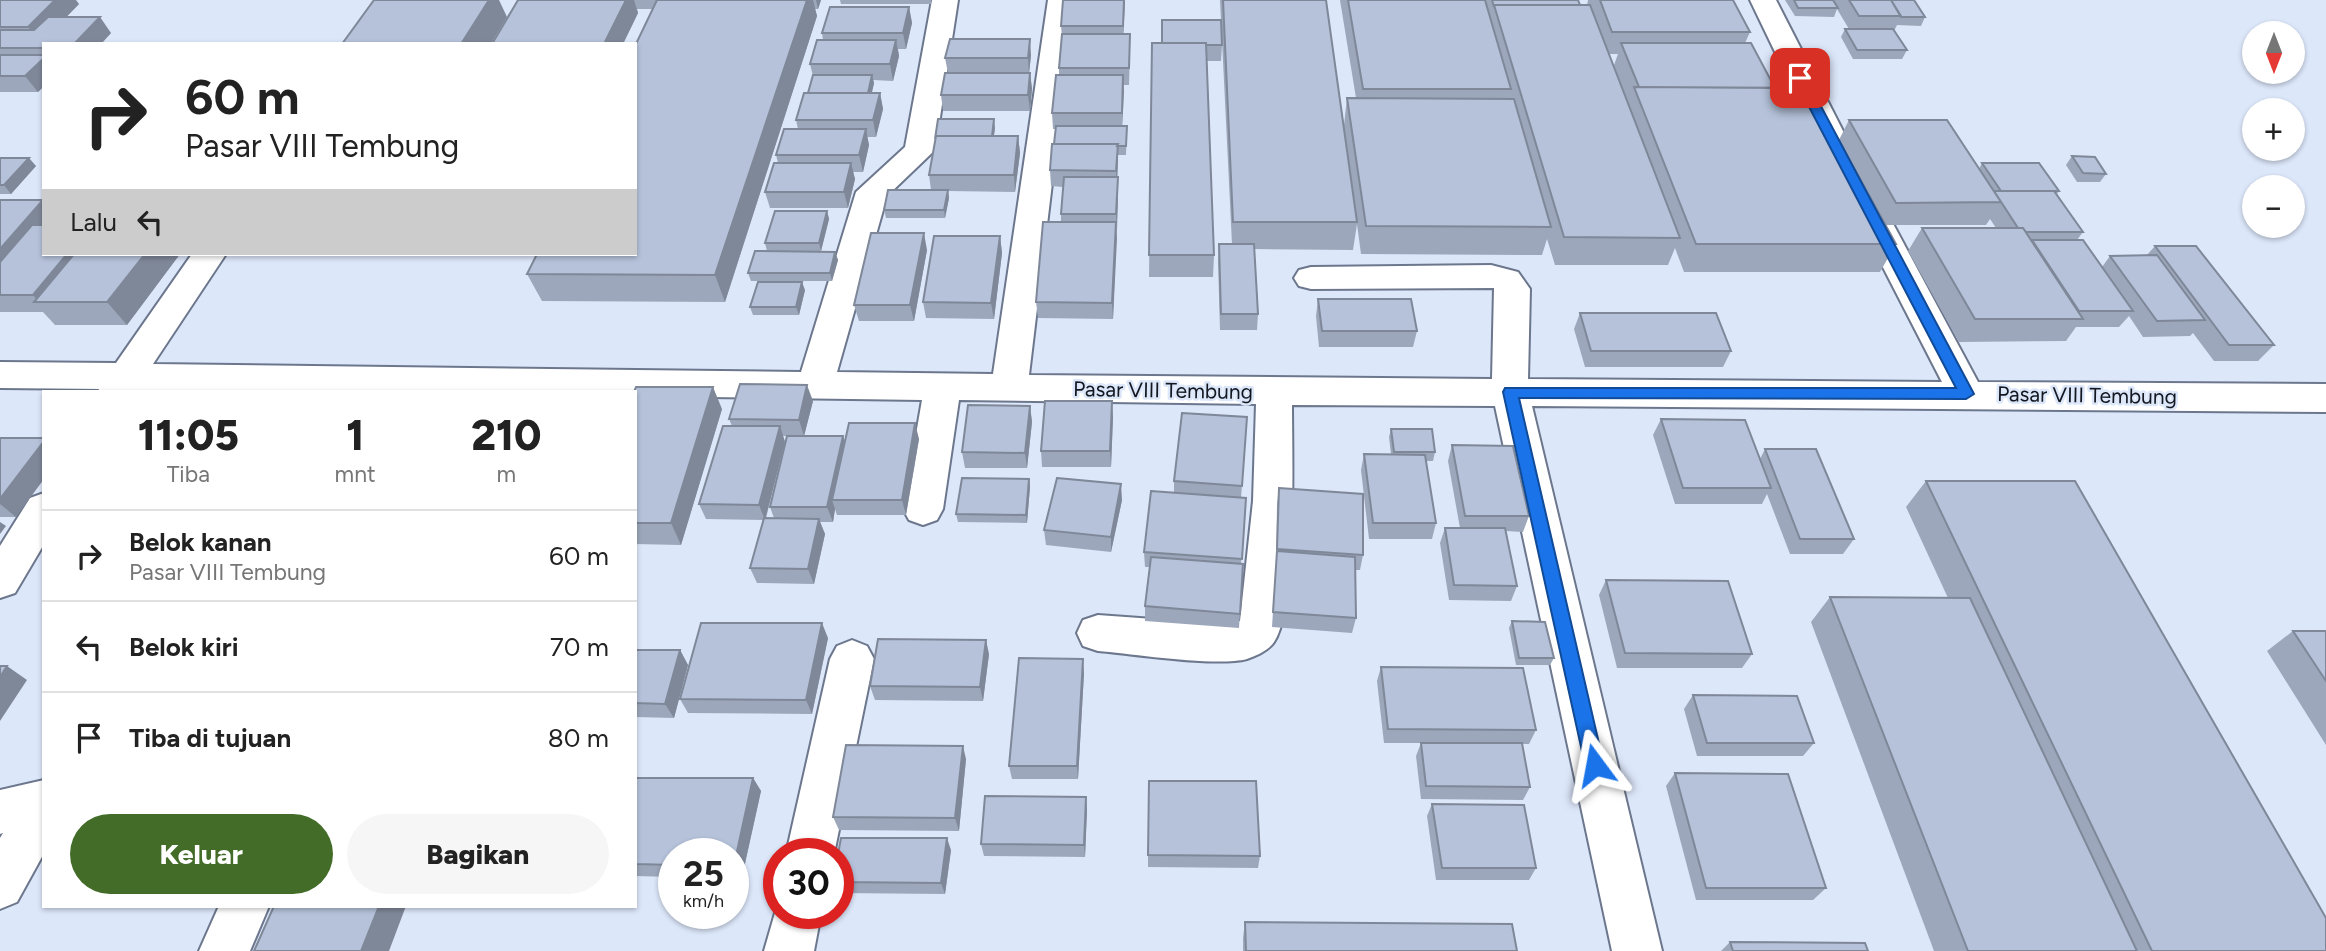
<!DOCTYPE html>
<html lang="id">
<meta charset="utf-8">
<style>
:root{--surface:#fff;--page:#f6f6f6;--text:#222;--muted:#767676;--line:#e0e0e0;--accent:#436c29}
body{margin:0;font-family:Figtree,sans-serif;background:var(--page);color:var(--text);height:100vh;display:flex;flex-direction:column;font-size:26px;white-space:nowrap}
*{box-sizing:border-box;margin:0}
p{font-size:23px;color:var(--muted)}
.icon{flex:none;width:38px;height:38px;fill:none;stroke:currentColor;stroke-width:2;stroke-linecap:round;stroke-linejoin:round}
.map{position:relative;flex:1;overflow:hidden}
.sheet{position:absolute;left:42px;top:390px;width:595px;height:518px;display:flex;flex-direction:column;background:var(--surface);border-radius:0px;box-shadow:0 2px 5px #0004}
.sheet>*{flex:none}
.banner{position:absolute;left:42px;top:42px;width:595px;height:214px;border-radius:0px;box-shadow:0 2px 5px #0004;background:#fff;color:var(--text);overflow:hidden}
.needle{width:46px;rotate:180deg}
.controls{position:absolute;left:2242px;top:21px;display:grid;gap:14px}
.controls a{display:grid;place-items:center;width:63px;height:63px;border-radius:50%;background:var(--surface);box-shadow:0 2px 5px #0004;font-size:35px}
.speed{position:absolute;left:658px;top:838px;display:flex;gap:14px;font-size:35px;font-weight:700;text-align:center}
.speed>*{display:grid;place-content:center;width:91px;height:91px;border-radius:50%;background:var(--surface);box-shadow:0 2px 5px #0004;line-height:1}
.speed small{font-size:18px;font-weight:400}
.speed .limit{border:10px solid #d22;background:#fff;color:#111}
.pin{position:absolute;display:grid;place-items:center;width:60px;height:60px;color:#fff;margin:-30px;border-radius:14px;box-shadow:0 4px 10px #0006}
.me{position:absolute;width:77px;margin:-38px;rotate:347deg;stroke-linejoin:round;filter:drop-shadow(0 0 5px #0008)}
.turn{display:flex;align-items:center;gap:24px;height:147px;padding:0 28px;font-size:32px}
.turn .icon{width:91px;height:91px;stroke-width:2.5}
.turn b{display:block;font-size:49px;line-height:60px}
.then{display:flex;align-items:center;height:66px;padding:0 28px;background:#0003;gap:14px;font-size:26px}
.eta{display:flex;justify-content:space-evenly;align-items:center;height:119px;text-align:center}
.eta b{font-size:42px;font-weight:800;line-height:49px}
.cta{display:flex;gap:14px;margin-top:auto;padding:14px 28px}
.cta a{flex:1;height:80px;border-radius:42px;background:var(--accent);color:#fff;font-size:28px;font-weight:800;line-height:80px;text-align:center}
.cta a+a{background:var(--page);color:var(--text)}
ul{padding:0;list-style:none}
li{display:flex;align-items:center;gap:21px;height:91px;padding:0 28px;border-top:2px solid var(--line)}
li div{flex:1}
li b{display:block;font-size:26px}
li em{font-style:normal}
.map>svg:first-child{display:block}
</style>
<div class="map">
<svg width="2326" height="951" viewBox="0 0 2326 951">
<rect width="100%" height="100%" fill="#dce7fa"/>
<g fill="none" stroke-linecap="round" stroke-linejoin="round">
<defs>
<path id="minor" d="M932 0H958L935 150 887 196 837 372 993 374 1048 0H1074L1029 375 1492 379 1494 288 1311 289 1299 286 1294 278 1299 270 1311 267 1491 265 1518 272 1530 289 1528 379 1942 382 1851 205 1856 198 1867 195 1878 198 1883 205 1978 382 2326 384V412L1532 406 1662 951H1612L1495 406 1292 405C1292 451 1297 609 1274 642 1268 651 1256 656 1247 659 1216 667 1134 654 1098 651L1083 646 1077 633 1083 620 1098 615 1223 624 1240 621 1253 501 1256 404 959 400 943 509 937 520 923 525 909 520 903 509 922 400 635 396V392H98L99 389 0 388V362L116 363 192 254H226L153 364 801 372 856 192 905 147Z
M1750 0H1776L1844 133 1840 139 1829 142 1818 139 1814 133Z
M44 493V544L15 593 0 598V546L30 498Z
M852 640 867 646 874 659 834 854H786L830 659 837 646Z
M44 780V853L17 902 0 909V838L3 833 0 834V790Z
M779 899V914H821L814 951H764Z
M219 906H269L250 951H199Z"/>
</defs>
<!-- minor casing -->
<use href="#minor" stroke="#6c778d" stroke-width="4"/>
<!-- minor -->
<use href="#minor" fill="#fff" fill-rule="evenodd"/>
</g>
<!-- wall -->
<path fill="#9ca7bb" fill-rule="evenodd" d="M0 0 79 4 66 17 111 33 101 44H44V86L38 92H0Z
M518 0H821L818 9H815L817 16 725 302 542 301 527 274 653 9H637L638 13 623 44H492Z
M840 0H931V4H841Z
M1063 0H1125L1123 34 1130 50 1129 85H1123L1122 126H1127L1126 155H1118L1117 177 1118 194 1113 319 1038 318 1036 302 1061 222V214L1063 187 1051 186 1050 170 1056 129H1053L1052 113 1059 75V68L1062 36 1061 26Z
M1220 0H1326L1344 125 1347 98H1356L1340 0H1578L1580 5H1587L1588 0H1733L1750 32 1745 43 1775 88 1839 140 1849 120 1979 169 1982 163 2059 191 2057 194 2083 232 2077 240 2102 267 2110 256 2147 255 2155 246 2274 345 2258 361H2214L2193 333 2190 336 2143 337 2129 316 2119 327H2076L2066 341 1959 342 1908 251 1922 228H1996L1990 219 1986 225H1886L1896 244 1880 272H1684L1675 248 1668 265H1555L1547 239 1542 255 1361 254 1357 224 1353 250 1254 249 1258 314 1257 330H1220L1218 261 1219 244H1232ZM1609 54H1618L1614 65 1628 104Z
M1785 0H1914L1925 17 1921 26 1897 25 1894 31 1907 50 1902 59H1853L1841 37 1845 29H1849L1837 9 1834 17 1795 16Z
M909 7 912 23 906 49H898L899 56 893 81 873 80 874 83 872 93H880L883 109 876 137H867L869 145 863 172H853L855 179 848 208H770L765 192 778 163 776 155 798 129 796 120 808 93 813 76 810 64 823 40 822 33Z
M1152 43 1222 45 1221 61H1207L1214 255 1213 277H1149Z
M1031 55 1029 73H1030L1032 89 1030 111H943L941 95 948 73 945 58Z
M995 128 994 136H1018L1020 153 1015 192 948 191 949 198 945 218H886L884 210 931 190 929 175 935 141V139Z
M2072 156 2106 174 2100 182H2077L2066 165Z
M0 158 36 166 11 194H0Z
M0 200 44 201V254H180L127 325H55L43 312H0Z
M827 211 829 219 821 251 835 252 838 260 832 281H751L748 273 767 251 765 243Z
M1000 236 1002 253 994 319 926 318 923 302Z
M927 250 914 321H859L854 305Z
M805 290 799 315H753L750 307Z
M1318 299 1417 331 1413 347H1319L1316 316Z
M1580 313 1731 351 1723 367H1585L1574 329Z
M635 392 722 409 681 545 635 544Z
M813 401 804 436H843L845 441 919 439 906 515H837L835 509 833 522H820L825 534 814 584 757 583 750 568 763 520 706 519 699 504 732 426 729 419ZM783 436H787L770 507 774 518H766L785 442Z
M1030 406 1032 422 1027 468H965L962 452Z
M1113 417 1111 467H1042L1041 451Z
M1247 417 1241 498H1246L1241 563 1243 564 1239 628 1145 621V606L1150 567H1145L1144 552 1174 493V481Z
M1661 419 1760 459 1765 449 1854 539 1843 554H1790L1767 494 1762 504H1675L1653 435Z
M1391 429 1435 452 1433 461H1426L1436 523 1432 539H1369L1361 470 1364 454H1391L1389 437Z
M0 438 16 517H0Z
M1452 445 1529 516 1523 532 1506 531 1517 586 1511 601 1449 600 1440 543 1445 528H1460L1448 461Z
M1029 479 1030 487 1027 523 958 522 956 514Z
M1926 481 2326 951H1934L1811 622 1830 597 1948 598 1906 507Z
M1279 488 1363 555 1360 570H1355L1356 618 1352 633 1272 627 1276 564 1277 504Z
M1122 500 1111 552 1046 545 1044 530Z
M1606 580 1752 654 1742 668H1617L1599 595Z
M1512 621 1554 658 1550 665H1516L1509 628Z
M2293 631H2326V745L2267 651Z
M828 638 812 714 688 713 680 699Z
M635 650H680L688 665 674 718 635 717Z
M989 654 983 701 875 700 870 686Z
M1381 667 1536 730 1529 744H1522L1530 787 1523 800 1421 799 1416 756 1421 743H1384L1377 681Z
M1084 673 1078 779H1012L1009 766Z
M1693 695 1814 743 1803 756H1697L1684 709Z
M966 759 959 831 839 830 833 817Z
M1675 773 1826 888 1813 900H1696L1666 786Z
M635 778H753L761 791 742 877H733V854H674V877L635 876Z
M1086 797 1087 810 1085 857 984 856 981 844Z
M1432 804 1536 868 1529 880H1436L1427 816Z
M951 850 945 894 840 893 838 890V854Z
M1148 855 1260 856 1258 868 1148 867Z
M1245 922 1517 951H1243V938Z
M1730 942 1868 951H1721Z"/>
<!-- shaded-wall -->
<path fill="#7f8899" d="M55 0H76L79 4 41 43 28 27Z
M489 0H499L507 17 491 44H461Z
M626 0H634L638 13 623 44H604Z
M807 0H813L817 16 725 302 715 275Z
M816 0H821L818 9Z
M1124 0H1125L1123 42V26Z
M909 7 912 23 906 49 903 33Z
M100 17 111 33 101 44H74Z
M1030 39 1031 55 1029 74 1028 58Z
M896 40 899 56 893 81 890 64Z
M44 58V86L38 92 25 76Z
M1030 73 1032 89 1030 111 1028 95Z
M872 75 874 83 869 103 867 94Z
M1123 75 1124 91 1122 129V113Z
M880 93 883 109 876 137 873 120Z
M994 119 995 128 992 147 991 139Z
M866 129 869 145 863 172 859 155Z
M1018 136 1020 153 1015 192 1014 175Z
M1118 144V160L1117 187 1116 171Z
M29 158 36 166 11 194 4 185Z
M851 163 855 179 848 208 844 192Z
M1118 177V194L1117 231 1116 214Z
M948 190 949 198 945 218 944 210Z
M43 200 44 232 0 283V249Z
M827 211 829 219 821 251 819 243Z
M1116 222 1117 239 1113 319 1112 303Z
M924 233 927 250 914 321 910 305Z
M1000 236 1002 253 994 319 991 303Z
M835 252 838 260 832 281 830 273Z
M67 254H95L39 302 33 295Z
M145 254H180L127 325 107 302Z
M802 282 805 290 799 315 796 307Z
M807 385 813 401 804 436 799 420Z
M713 387 722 409 681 545 671 523Z
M1112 401 1113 417 1111 467 1110 451Z
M1030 406 1032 422 1027 468 1025 453Z
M915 423 919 439 906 515 902 500Z
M780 426 785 442 765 520 759 505Z
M843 436 848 451 832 500 835 509 833 522 827 507Z
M44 441V479L16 517 0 504V499Z
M1029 479 1030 487 1027 523 1026 515Z
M1121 484 1122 500 1111 552V537Z
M819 519 825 534 814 584 808 569Z
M0 522 6 526 0 534Z
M822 623 828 638 812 714 806 700Z
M986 640 989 654 983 701 980 687Z
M680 650 688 665 674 718 665 704Z
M1083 659 1084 673 1078 779 1077 766Z
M7 666 27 680 0 721V677Z
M963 746 966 759 959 831 955 818Z
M753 778 761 791 742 877 734 865Z
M1086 797 1087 810 1085 857 1084 845Z
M947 838 951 850 945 894 941 883Z
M379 906H406L389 951H361Z"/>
<!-- building -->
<path fill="#b5c2da" stroke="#7f8899" stroke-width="2" d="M0 0H55L28 27H0Z
M374 0H489L461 44H342Z
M518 0H626L604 44H492Z
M657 0H807L715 275 527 274 537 254H635V46Z
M1063 0H1124L1123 26H1061Z
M1223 0H1326L1357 222H1233Z
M1348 0H1485L1511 89H1363Z
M1492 0H1578L1580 5H1494V7Z
M1600 0H1733L1750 32H1612Z
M1794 0H1833L1838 8H1798Z
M1849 0H1891L1901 16H1859Z
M1891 0H1914L1925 17H1901Z
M1494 5H1590L1680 238 1564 237Z
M830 7H909L903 33H822Z
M48 17H100L74 44H44V48H0V30H34Z
M1162 20H1221L1222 45H1206V43H1162Z
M1845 29H1893L1907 50H1857Z
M1062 34H1130L1129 68H1059Z
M950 39H1030L1028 58H945Z
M817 40H896L890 64H810Z
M1152 43H1206L1214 255H1149Z
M1621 43H1751L1775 88 1639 87Z
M0 55H44V58L25 76H0Z
M945 73H1030L1028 95H941Z
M813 75H872L868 93H808Z
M1056 75H1123L1122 113H1052Z
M1634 87 1810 88 1896 244H1696Z
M804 93H880L873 120H796Z
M1347 98 1514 99 1551 227 1366 226Z
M938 119H994L992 136H936L935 139Z
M1849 120H1947L2001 202 1896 203Z
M1056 126H1127L1126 146H1117L1118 144H1054Z
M784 129H866L859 155H776Z
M936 136H1018L1014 175H929Z
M1052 144H1118L1116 171 1050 170Z
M2072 156 2095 157 2106 174 2083 173Z
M0 158H29L4 185H0Z
M774 163H851L844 192H765Z
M1982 163H2039L2059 191H2001Z
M1064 177H1118L1116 214H1061Z
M888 190H948L944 210H884Z
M1994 191H2054L2083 232H2026L2023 228H2018Z
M0 200H43L0 249Z
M775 211H827L819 243H765Z
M1043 222H1116L1112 303 1036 302Z
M32 225H44V254H67L33 295H0V262Z
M1922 228H2023L2083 319H1975Z
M871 233H924L910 305H854Z
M934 236H1000L991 303 923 302Z
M2032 240H2083L2133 311H2079Z
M1219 244H1254L1258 314H1221Z
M2155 246H2196L2274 345H2229Z
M755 251 835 252 830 273H748Z
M74 254H145L107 302H34Z
M2157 255 2205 320 2157 321 2110 256Z
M758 282H802L796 307H750Z
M1318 299H1411L1417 331H1322Z
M1580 313H1716L1731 351H1591Z
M740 384 807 385 799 420 729 419Z
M636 387H713L671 523H635V392H634Z
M1045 401H1112L1110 451H1041Z
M968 405 1030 406 1025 453 962 452Z
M1182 413 1247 417 1242 486 1174 481Z
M1661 419 1745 420 1771 488H1683Z
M849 423H915L902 500H832Z
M723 426H780L759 505 699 504Z
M1391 429H1432L1435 452H1394Z
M787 436H843L827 507H770Z
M0 438H44V441L0 499Z
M1452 445 1513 446 1529 516H1465Z
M1765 449H1816L1854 539H1800Z
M1364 454 1425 455 1436 523H1373Z
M962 478 1029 479 1026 515 956 514Z
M1057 478 1121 484 1111 537 1044 530Z
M1926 481H2075L2326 918V951H2152Z
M1279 488 1363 494V555L1277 549Z
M1151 491 1246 498 1242 559 1144 552Z
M764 518 819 519 808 569 750 568Z
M1445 528H1505L1517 586 1454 585Z
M1277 551 1355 557 1356 618 1273 612Z
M1151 557 1243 564 1240 614 1145 606Z
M1606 580 1728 581 1752 654 1625 653Z
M1830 597 1970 598 2137 951H1968Z
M1512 621 1545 622 1554 658H1519Z
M701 623H822L806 700 680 699Z
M2293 631H2326V681Z
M878 639 986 640 980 687 870 686Z
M635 650H680L665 704 635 703Z
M1019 658 1083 659 1077 766H1009Z
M0 666H7L0 677Z
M1381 667 1523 668 1536 730 1388 729Z
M1693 695 1797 696 1814 743H1707Z
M1421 743H1522L1530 787 1426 786Z
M846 745 963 746 955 818 833 817Z
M1675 773 1788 774 1826 888H1706Z
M635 778H753L734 865 733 854H674V865L635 864Z
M1149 781H1256L1260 856 1148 855Z
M985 796 1086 797 1084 845 981 844Z
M1432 804 1524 805 1536 868H1442Z
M841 838H947L941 883 838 882V854Z
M274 906H379L361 951H254Z
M1245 922 1512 924 1517 951H1246Z
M1730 942 1865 943 1868 951H1733Z"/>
<!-- route -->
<path fill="#1a73e8" stroke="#114b97" stroke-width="2" d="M1796 75 1806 78 1974 394 1966 399 1519 398 1604 765 1601 771 1595 773 1588 771 1585 765 1503 392 1505 388H1956L1794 78Z"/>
<g text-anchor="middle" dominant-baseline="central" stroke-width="5" stroke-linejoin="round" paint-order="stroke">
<!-- street labels -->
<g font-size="21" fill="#131720" stroke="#dce7fa">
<text transform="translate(1163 390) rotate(1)">Pasar VIII Tembung</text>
<text transform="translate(2087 395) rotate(1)">Pasar VIII Tembung</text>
</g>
</g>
</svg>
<div class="controls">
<a><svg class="needle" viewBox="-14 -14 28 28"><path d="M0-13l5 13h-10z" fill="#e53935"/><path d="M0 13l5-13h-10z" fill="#767676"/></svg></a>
<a>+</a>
<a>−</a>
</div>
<div class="speed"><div>25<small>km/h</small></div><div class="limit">30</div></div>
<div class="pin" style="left:1800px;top:78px;background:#d93025"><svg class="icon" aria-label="arrive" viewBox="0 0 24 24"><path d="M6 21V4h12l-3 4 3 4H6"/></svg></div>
<svg class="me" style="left:1595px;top:765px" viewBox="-20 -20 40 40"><path d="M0-17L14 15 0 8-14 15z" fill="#1a73e8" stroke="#fff" stroke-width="4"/></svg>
<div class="banner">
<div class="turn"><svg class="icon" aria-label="right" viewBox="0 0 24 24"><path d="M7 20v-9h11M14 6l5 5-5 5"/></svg><div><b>60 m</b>Pasar VIII Tembung</div></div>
<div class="then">Lalu<svg class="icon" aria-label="left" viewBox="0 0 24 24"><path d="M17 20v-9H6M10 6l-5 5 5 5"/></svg></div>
</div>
<section class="sheet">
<div class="eta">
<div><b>11:05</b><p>Tiba</p></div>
<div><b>1</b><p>mnt</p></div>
<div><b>210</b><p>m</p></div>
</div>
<ul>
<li><svg class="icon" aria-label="right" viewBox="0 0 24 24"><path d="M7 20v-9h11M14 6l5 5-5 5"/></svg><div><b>Belok kanan</b><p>Pasar VIII Tembung</p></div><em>60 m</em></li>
<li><svg class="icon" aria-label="left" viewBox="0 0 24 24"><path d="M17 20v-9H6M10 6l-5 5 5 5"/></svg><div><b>Belok kiri</b></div><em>70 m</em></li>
<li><svg class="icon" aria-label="arrive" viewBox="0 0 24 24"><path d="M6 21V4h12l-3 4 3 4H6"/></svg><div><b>Tiba di tujuan</b></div><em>80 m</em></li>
</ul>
<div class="cta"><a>Keluar</a><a>Bagikan</a></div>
</section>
</div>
